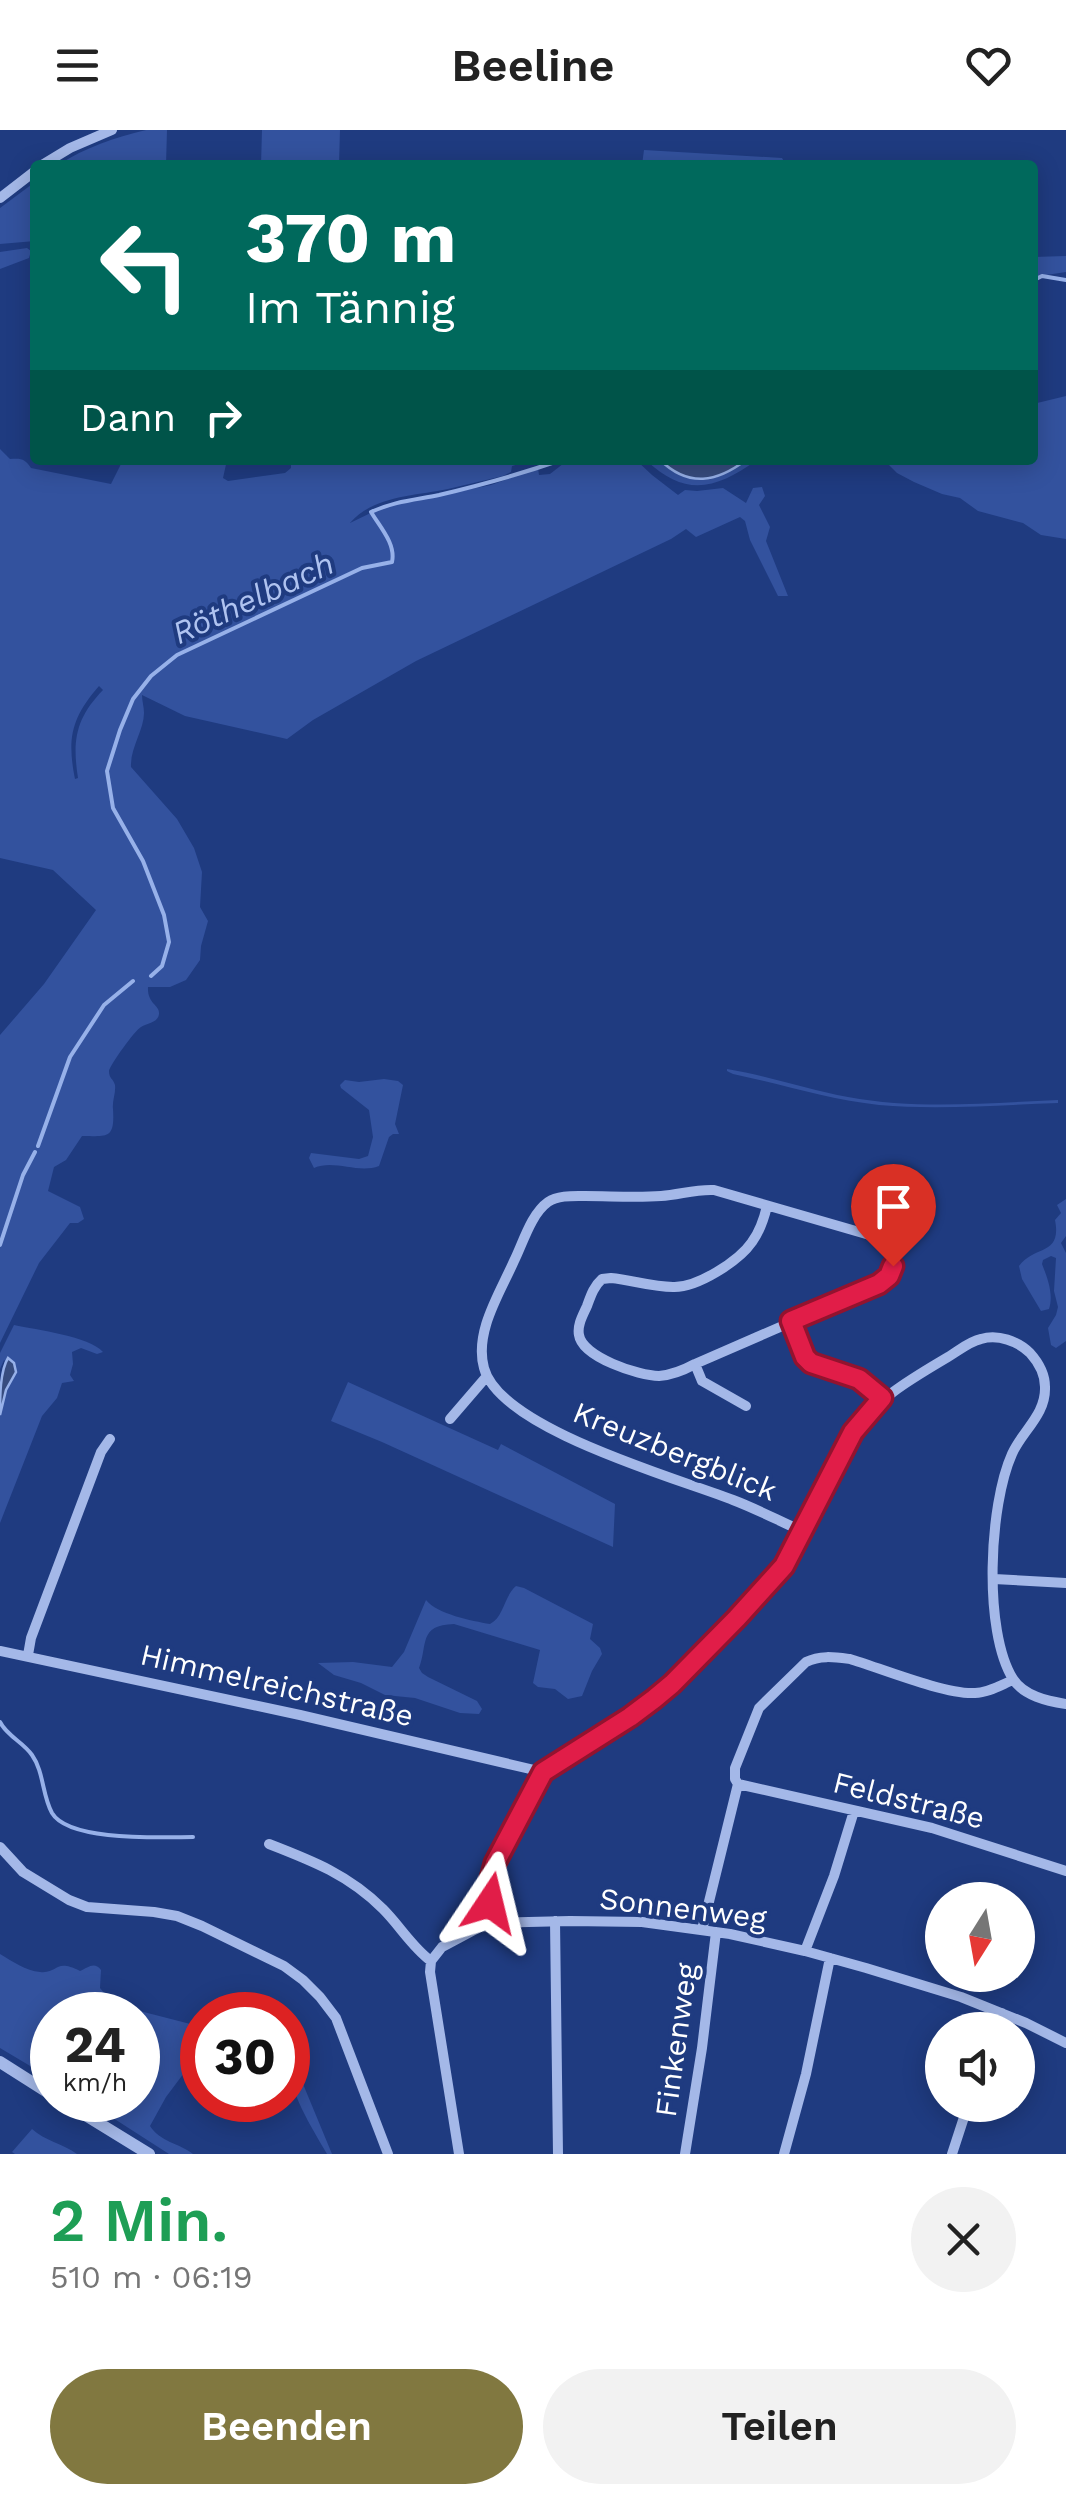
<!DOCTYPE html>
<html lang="de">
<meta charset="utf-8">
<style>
:root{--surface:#fff;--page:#f2f2f2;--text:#222;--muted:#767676;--accent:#817840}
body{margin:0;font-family:"Work Sans",sans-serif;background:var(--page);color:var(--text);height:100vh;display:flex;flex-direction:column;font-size:38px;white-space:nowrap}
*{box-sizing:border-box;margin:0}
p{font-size:32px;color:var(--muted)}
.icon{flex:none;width:55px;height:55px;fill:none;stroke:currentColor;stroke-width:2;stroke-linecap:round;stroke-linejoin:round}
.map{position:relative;height:2024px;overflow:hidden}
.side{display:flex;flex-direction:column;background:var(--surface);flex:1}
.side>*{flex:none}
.top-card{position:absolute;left:30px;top:30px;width:1008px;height:305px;border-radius:10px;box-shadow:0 5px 25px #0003;background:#00695c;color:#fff;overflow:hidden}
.needle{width:65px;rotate:191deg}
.tools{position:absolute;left:925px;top:1752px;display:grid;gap:20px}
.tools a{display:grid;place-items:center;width:110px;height:110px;border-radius:50%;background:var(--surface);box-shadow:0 5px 25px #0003;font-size:50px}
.speed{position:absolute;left:30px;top:1862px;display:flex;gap:20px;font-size:50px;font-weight:700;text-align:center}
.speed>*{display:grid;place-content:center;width:130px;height:130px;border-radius:50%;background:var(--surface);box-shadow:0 5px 25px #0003;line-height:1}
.speed small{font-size:25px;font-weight:400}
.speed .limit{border:15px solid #d22;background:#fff;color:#111}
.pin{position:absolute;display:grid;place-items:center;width:85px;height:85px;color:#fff;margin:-102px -42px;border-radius:50% 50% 50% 0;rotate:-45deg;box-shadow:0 0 10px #0007}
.pin .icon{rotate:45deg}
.me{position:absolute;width:110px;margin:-55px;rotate:10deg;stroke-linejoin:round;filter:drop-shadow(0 0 8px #0008)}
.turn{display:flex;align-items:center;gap:35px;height:210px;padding:0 50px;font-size:45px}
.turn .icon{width:130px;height:130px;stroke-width:2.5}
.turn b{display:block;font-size:70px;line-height:85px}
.then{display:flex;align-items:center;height:95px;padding:0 50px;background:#0003;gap:20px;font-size:38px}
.round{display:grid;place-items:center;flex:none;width:105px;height:105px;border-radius:52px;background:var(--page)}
.headline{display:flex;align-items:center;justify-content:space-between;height:170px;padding:0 50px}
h1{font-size:60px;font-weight:600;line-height:75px;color:#1e9e55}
.action{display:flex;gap:20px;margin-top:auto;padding:20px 50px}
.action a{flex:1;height:115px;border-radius:60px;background:var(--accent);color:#fff;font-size:40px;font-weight:600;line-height:115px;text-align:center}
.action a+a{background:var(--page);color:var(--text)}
header{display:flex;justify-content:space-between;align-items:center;height:130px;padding:0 50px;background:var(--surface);font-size:45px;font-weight:600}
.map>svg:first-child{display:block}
</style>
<header><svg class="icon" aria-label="menu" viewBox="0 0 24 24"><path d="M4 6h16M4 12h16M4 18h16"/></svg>Beeline<svg class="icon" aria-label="heart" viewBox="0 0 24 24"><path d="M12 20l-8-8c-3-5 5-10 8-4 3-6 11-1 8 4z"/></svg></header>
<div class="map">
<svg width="1066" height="2024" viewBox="0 0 1066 2024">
<rect width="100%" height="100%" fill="#1f3b80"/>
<!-- green -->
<path fill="#33529e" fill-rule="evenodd" d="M146 0H167L166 35H58C86 17 114 8 146 0Z
M262 0H340L339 35H261Z
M644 20 782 28 786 35H642Z
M35 52V111L0 114V78Z
M27 118 31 121 29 128 0 139V122Z
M1066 126V142L1033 147V127Z
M1066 266V409L1041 405 1023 393 978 381 960 368 942 364 914 352 897 343 885 331 1032 330 1033 274Z
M0 319 10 329C22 328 25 329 31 338L111 354 123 330H227L223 348 228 351 285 343 291 338V330H533L512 336 511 342 503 346C485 350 466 355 448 359 414 366 373 366 350 393L383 377 491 355 538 338 539 345 550 344 568 330H636L652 345 678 365 685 360 697 361 723 358 746 373 753 358 762 357 765 366 759 375 770 397 766 411 788 466H778L750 410 745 391 740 387 696 407 686 399 671 409 416 531 313 590 287 609 185 586 142 565C142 571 144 577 144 583 144 600 130 618 131 637L177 689 194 718 202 742 200 777 208 791 201 816 200 830 186 850 170 857H148C147 874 160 875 159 884 158 893 147 893 141 897 135 900 110 935 109 941 109 949 113 948 115 955 116 963 112 971 113 979 115 1010 107 1006 82 1006L66 1030 54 1037 48 1061 80 1077 84 1089 78 1093H70L39 1133 0 1213V905L44 854 96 780 53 740 0 728ZM99 556 103 560C76 588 72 610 78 648L75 649C67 609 71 588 99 556Z
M646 330C668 330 682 351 706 350 726 348 738 330 757 330 716 359 686 368 646 330Z
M727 939C769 946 808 960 848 967 917 980 989 973 1058 970V973C998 975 938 980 879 975 830 970 781 954 733 944L727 941Z
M384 949 398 951 403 955 395 994 399 1004H393L389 1007 379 1036C358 1044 334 1029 314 1038L309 1028 311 1023 359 1029 368 1026 373 1007 369 980 341 958 340 955 345 950 359 952Z
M1066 1069V1106L1061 1113 1066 1123V1211L1056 1218 1051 1215 1048 1198 1056 1185 1058 1177 1054 1161 1056 1128 1051 1126 1043 1130 1042 1134C1047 1147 1054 1164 1049 1179L1041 1181 1022 1149 1019 1136C1035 1115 1062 1126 1055 1090L1061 1083 1057 1075Z
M14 1195C37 1200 89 1206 103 1222L97 1224 81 1218 72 1222 73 1234 70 1245 74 1251 62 1253 57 1268 42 1286 0 1393V1285L6 1260 16 1242 4 1230 0 1239V1223Z
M348 1252 498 1320 501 1314 615 1374 613 1417 382 1312 331 1291Z
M516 1456 524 1458 593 1494 590 1509 600 1518 602 1524 592 1541 582 1566 568 1569 555 1559 538 1557 533 1553 540 1520 454 1494C418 1495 428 1515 419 1538L422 1543 428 1547 477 1571 482 1579 479 1584 460 1583 415 1568 385 1565 361 1553 334 1545 318 1533 353 1532 392 1537 404 1522 426 1470C437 1484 472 1491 490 1494 504 1487 504 1466 516 1456Z
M0 1824C12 1831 26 1841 40 1842 59 1844 54 1828 80 1841 88 1838 94 1831 101 1840L100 1858C109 1870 113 1862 122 1868 128 1872 129 1877 136 1880L202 1897V1906L190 1916 184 1943 166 1967 150 1996C160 2012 179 2013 193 2024H169L85 1970H138V1885H52V1949L0 1918Z
M288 1929 303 1954 332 2024H327C312 1998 287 1959 288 1929Z
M32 1999C45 2011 62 2013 77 2024H15L12 2022Z"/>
<!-- water -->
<path fill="#374c7f" stroke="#97b1e9" stroke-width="2.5" d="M660 330H746C717 352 689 358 660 330Z
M8 1228 14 1233 16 1242 6 1260 0 1285C0 1267 0 1241 8 1228Z"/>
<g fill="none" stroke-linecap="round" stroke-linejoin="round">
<!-- stream -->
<path stroke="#97b1e9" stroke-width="4" d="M1032 151 1042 146 1066 150
M151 846 162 836 169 812 164 785 143 731 113 678 107 641 120 600 133 569 151 546 177 525 362 438 392 432C396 414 380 397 371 382 395 371 414 370 439 365 481 355 521 344 561 330
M38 1016 70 927 104 875 133 851
M0 1115 23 1045 35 1022
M0 1592C7 1606 23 1612 32 1625 44 1642 42 1665 52 1683 69 1712 163 1707 193 1707"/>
<!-- minor -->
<path stroke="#a4b8e8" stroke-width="10" d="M42 35 70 18 112 0
M0 68 35 41
M791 1191 805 1227 811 1233 859 1249 882 1269
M695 1234C684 1240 672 1245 659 1246 639 1246 582 1227 579 1205 577 1195 583 1185 587 1176 591 1165 594 1156 602 1149L611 1148C632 1150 652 1157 673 1157 697 1158 739 1131 752 1112 760 1101 764 1089 767 1076
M746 1276 702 1251 695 1234 879 1154C896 1142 900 1120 880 1108L714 1060C695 1059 679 1065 661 1066 636 1068 610 1066 585 1066 574 1066 558 1065 548 1072 531 1084 523 1113 514 1131 500 1163 474 1202 484 1238 500 1299 677 1348 733 1370 757 1379 779 1391 802 1401
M450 1289 487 1246
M994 1449 1066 1453
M0 1521 300 1585 543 1642
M28 1525 31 1508 101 1322 110 1309
M738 1654 932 1698 1066 1741
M269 1714C313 1731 349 1745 383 1779 400 1796 412 1817 431 1831
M0 1717 23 1742 69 1770 87 1777 154 1782 177 1786 202 1796 284 1836 303 1850 320 1867 336 1888 388 2024
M555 1791 558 2024
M487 1793 495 1733 543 1642 630 1587 654 1569 673 1554 737 1488 784 1436 793 1422 853 1302C882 1265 908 1251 948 1227 958 1221 970 1211 981 1209 998 1204 1018 1211 1030 1223 1039 1233 1045 1244 1045 1257 1046 1285 1022 1301 1012 1324 989 1375 983 1501 1013 1549 1024 1566 1047 1571 1066 1574
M702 1800 738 1654 735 1649V1638L759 1578 806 1532C820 1525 834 1527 850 1529 880 1538 946 1565 975 1563 988 1563 1001 1555 1013 1550
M805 1821 834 1746 854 1681
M995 1900 1002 1883
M459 2024 430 1842 431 1831 442 1817 487 1793 570 1791 642 1792 730 1804 805 1821 866 1838 961 1867 1026 1893 1066 1913
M685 2024 702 1918 716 1802
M784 2024 806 1944 830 1828
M952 2024 968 1975"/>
<!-- tertiary -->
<path stroke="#a4b8e8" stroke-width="12" d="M0 1932 52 1965
M61 1970 149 2024"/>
</g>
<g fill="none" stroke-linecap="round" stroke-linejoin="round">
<defs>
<path id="route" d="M490 1773V1752L495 1733 543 1642 630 1587 654 1569 672 1554 737 1488 784 1436 853 1302 882 1268 859 1249 811 1233 805 1227 791 1191 879 1154 889 1146 893 1136"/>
</defs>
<!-- route casing -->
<use href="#route" stroke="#92132f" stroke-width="25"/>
<!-- route -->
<use href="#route" stroke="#e11d48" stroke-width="18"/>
</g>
<g text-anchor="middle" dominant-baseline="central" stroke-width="8" stroke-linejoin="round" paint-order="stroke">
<!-- street labels -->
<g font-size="30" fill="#fff" stroke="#1f3b80">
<text transform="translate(675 1321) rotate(22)">Kreuzbergblick</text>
<text transform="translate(277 1555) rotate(13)">Himmelreichstraße</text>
<text transform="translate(909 1670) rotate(14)">Feldstraße</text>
<text transform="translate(683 1778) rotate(7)">Sonnenweg</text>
<text transform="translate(676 1910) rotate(-82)">Finkenweg</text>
</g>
<!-- water labels -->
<g font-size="32" font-style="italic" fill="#afc3f0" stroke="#1f3b80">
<text transform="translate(253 468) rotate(-25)">Röthelbach</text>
</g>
</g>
</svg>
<div class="tools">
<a><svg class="needle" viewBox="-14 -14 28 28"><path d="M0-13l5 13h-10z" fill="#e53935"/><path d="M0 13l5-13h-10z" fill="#767676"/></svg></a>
<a><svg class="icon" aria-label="sound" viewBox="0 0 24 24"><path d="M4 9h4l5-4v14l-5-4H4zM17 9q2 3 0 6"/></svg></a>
</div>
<div class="speed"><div>24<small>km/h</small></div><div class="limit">30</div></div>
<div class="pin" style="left:893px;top:1136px;background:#d93025"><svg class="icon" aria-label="arrive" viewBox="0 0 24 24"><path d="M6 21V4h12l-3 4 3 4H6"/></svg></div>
<svg class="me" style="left:490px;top:1773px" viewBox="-20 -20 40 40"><path d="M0-17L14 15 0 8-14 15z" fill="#e11d48" stroke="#fff" stroke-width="4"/></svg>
<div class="top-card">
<div class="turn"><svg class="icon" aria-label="left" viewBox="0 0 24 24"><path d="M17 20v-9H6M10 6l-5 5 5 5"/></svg><div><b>370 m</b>Im Tännig</div></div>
<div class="then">Dann<svg class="icon" aria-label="right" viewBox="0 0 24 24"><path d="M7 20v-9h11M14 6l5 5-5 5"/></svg></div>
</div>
</div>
<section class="side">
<div class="headline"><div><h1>2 Min.</h1><p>510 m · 06:19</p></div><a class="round"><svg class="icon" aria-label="close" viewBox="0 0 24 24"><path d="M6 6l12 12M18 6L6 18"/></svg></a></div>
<div class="action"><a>Beenden</a><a>Teilen</a></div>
</section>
